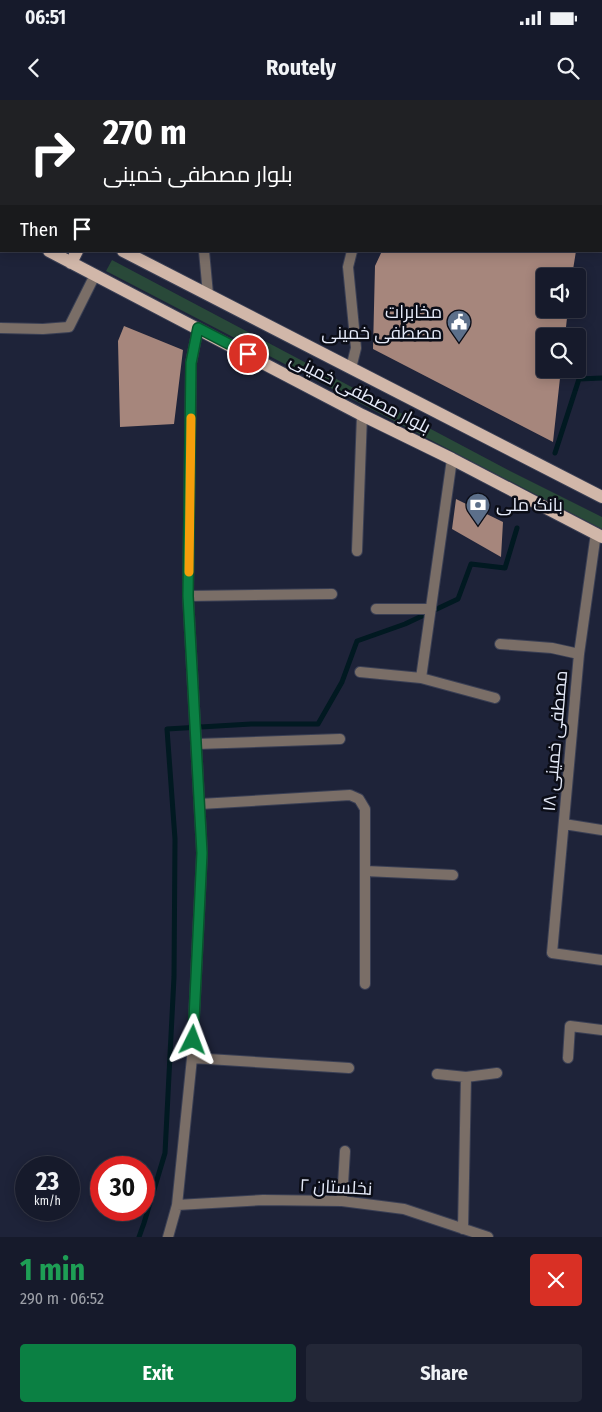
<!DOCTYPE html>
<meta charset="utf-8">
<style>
:root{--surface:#161a2b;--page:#232737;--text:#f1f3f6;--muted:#9ea1a9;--line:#353847;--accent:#0b8043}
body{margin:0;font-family:"Fira Sans Condensed",Cairo,sans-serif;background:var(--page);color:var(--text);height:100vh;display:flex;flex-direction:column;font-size:19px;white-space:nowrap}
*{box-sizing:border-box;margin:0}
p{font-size:16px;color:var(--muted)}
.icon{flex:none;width:28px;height:28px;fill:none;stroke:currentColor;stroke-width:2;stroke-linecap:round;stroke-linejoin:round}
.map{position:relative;height:1137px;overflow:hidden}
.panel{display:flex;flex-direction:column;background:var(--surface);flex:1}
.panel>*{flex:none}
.top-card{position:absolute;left:0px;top:0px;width:602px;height:152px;box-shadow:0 2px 12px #0003,0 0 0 1px var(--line);background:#202124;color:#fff;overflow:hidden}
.buttons{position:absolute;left:536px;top:168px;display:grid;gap:10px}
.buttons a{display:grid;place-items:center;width:50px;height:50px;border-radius:5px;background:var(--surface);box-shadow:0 2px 12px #0003,0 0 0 1px var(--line);font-size:25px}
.speed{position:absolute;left:15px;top:1056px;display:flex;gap:10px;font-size:25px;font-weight:700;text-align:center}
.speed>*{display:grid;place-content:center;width:65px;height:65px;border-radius:50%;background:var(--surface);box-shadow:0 2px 12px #0003,0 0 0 1px var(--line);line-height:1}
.speed small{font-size:12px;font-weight:400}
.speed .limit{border:8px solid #d22;background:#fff;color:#111}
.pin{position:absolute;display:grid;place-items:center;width:42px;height:42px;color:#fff;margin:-21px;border:2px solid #fff;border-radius:50%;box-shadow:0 1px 5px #0007}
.me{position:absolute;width:55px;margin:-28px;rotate:3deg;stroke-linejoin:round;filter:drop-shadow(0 0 4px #0008)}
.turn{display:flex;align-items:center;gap:18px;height:105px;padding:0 20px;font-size:22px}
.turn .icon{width:65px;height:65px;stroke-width:2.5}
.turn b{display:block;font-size:35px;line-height:42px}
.then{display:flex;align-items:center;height:48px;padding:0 20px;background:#0003;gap:10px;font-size:19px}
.round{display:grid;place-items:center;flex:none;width:52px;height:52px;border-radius:5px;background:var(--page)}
.summary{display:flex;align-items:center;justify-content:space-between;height:85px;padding:0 20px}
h1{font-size:30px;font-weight:700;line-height:38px;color:#1e9e55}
.cta{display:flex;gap:10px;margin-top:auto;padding:10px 20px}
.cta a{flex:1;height:58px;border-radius:5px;background:var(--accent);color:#fff;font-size:20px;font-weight:700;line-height:58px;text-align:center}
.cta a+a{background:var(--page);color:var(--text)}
.status{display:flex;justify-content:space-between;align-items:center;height:35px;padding:0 25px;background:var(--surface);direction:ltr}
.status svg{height:14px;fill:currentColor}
header{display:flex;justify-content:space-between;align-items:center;height:65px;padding:0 20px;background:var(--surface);font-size:22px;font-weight:700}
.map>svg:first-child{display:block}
</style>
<div class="status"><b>06:51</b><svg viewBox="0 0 49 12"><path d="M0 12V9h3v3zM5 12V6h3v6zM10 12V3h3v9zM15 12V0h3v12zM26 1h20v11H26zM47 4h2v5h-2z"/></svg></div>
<header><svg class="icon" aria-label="back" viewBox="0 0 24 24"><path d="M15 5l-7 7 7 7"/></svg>Routely<svg class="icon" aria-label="search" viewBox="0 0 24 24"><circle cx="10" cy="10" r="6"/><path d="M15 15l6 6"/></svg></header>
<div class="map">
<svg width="602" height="1137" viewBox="0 0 602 1137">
<rect width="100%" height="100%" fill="#1e2339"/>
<!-- green -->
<path fill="#294939" d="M112 160 512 372 602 417V429L106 171Z"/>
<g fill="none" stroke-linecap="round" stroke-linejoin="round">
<!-- stream -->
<path stroke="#011921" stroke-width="5" d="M555 353 579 279 602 278
M139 1137 144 1123 165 1053 174 877 175 739 167 629 251 624H318L342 582 357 541 405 524 458 499 471 464 505 468 517 428"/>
</g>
<!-- building -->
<path fill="#a6867c" d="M382 151H576L572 176H545V209H568L565 236H545V269H561L553 342 373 249 375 166Z
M124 226 183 250 174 324 120 327 118 241Z
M456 399 503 422 501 457 452 429Z"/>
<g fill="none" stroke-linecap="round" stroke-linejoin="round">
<defs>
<path id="minor" d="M260 1V0
M450 1V0
M204 151 208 194
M0 228 43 229 69 227 95 175
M351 268 356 248 348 167 352 151
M596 433 579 554 552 853 602 860
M357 451 362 315
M188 496 332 494
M376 509H431
M500 544 552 548 579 554
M360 572 421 578 495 598
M421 578 452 359
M197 644 340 639
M200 704 350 695 359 699 365 709V884
M564 724 602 730
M365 771 453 775
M192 958 349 968
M568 958 570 926 602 930
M437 974 466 977 463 1129
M466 977 497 973
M342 1101 345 1051
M177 1105 263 1100 342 1101 404 1109 488 1137
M168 1137 177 1105 192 958 202 753 188 496 191 263 198 228"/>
<path id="primary" d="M0 88 1 89
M0 126 1 127
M49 151 362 315 452 359 602 437
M123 151 602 397
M71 163 77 151"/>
</defs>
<!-- minor casing -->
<use href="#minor" stroke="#3a3f54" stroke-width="12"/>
<!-- primary casing -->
<use href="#primary" stroke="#3a3f54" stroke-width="14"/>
<!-- minor -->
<use href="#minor" stroke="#7a6e67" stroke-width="10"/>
<!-- primary -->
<use href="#primary" stroke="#d1b7a9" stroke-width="12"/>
</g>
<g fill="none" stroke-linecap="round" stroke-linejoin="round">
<defs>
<path id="route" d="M193 940 202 753 188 496 191 263 198 228 248 254"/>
</defs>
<!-- route casing -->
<use href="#route" stroke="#07532c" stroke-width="12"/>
<!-- route -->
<use href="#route" stroke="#0b8043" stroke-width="9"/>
<!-- slow -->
<path stroke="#f59e0b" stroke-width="9" d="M189 472 191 318"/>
</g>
<!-- icons -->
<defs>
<symbol id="civic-pin" viewBox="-11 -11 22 30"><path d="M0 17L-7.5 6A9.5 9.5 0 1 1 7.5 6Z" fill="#5c6f8a" stroke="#0b0d17"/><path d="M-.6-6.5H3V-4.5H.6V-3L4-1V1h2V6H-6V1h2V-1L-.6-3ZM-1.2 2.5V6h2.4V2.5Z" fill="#fff"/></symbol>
<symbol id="bank-pin" viewBox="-11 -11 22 30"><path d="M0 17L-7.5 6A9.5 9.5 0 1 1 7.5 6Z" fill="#5c6f8a" stroke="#0b0d17"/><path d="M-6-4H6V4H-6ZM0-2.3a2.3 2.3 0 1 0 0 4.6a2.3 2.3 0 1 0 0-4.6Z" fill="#fff"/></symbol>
</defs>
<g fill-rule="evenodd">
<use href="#civic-pin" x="445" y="208" width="28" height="38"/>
<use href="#bank-pin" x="464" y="391" width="28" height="38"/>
</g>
<g text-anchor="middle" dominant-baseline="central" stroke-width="5" stroke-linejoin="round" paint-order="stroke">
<!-- poi labels -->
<g font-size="18" fill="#e5eaf9" stroke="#0b0d17" text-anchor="end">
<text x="442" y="212">مخابرات<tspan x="442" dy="21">مصطفی خمینی</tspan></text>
<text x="496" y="405" text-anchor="start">بانک ملی</text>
</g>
<!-- street labels -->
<g font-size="18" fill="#e5eaf9" stroke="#0b0d17">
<text transform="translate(360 293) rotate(27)">بلوار مصطفی خمینی</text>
<text transform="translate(555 641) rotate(-85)">مصطفی خمینی ۱۸</text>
<text transform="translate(336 1087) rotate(3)">نخلستان ۲</text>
</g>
</g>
</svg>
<div class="buttons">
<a><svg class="icon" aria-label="sound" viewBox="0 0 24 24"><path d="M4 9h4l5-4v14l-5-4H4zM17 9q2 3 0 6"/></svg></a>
<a><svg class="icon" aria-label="search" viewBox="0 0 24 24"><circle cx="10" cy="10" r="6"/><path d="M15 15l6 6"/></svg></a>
</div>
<div class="speed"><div>23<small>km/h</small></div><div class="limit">30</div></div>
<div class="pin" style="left:248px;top:254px;background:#d93025"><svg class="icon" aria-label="arrive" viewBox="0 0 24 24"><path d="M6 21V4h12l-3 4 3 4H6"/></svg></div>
<svg class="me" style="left:193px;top:940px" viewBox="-20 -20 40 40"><path d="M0-17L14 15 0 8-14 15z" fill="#0b8043" stroke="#fff" stroke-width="4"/></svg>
<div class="top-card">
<div class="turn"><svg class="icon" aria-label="right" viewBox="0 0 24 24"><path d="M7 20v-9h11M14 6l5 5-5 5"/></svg><div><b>270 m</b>بلوار مصطفی خمینی</div></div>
<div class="then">Then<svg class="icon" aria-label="arrive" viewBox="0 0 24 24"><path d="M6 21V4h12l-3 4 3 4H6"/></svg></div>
</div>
</div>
<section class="panel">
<div class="summary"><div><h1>1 min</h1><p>290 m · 06:52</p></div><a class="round" style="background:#d93025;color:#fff"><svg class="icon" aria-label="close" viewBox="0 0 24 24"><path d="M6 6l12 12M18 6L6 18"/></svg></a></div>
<div class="cta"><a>Exit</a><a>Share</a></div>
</section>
